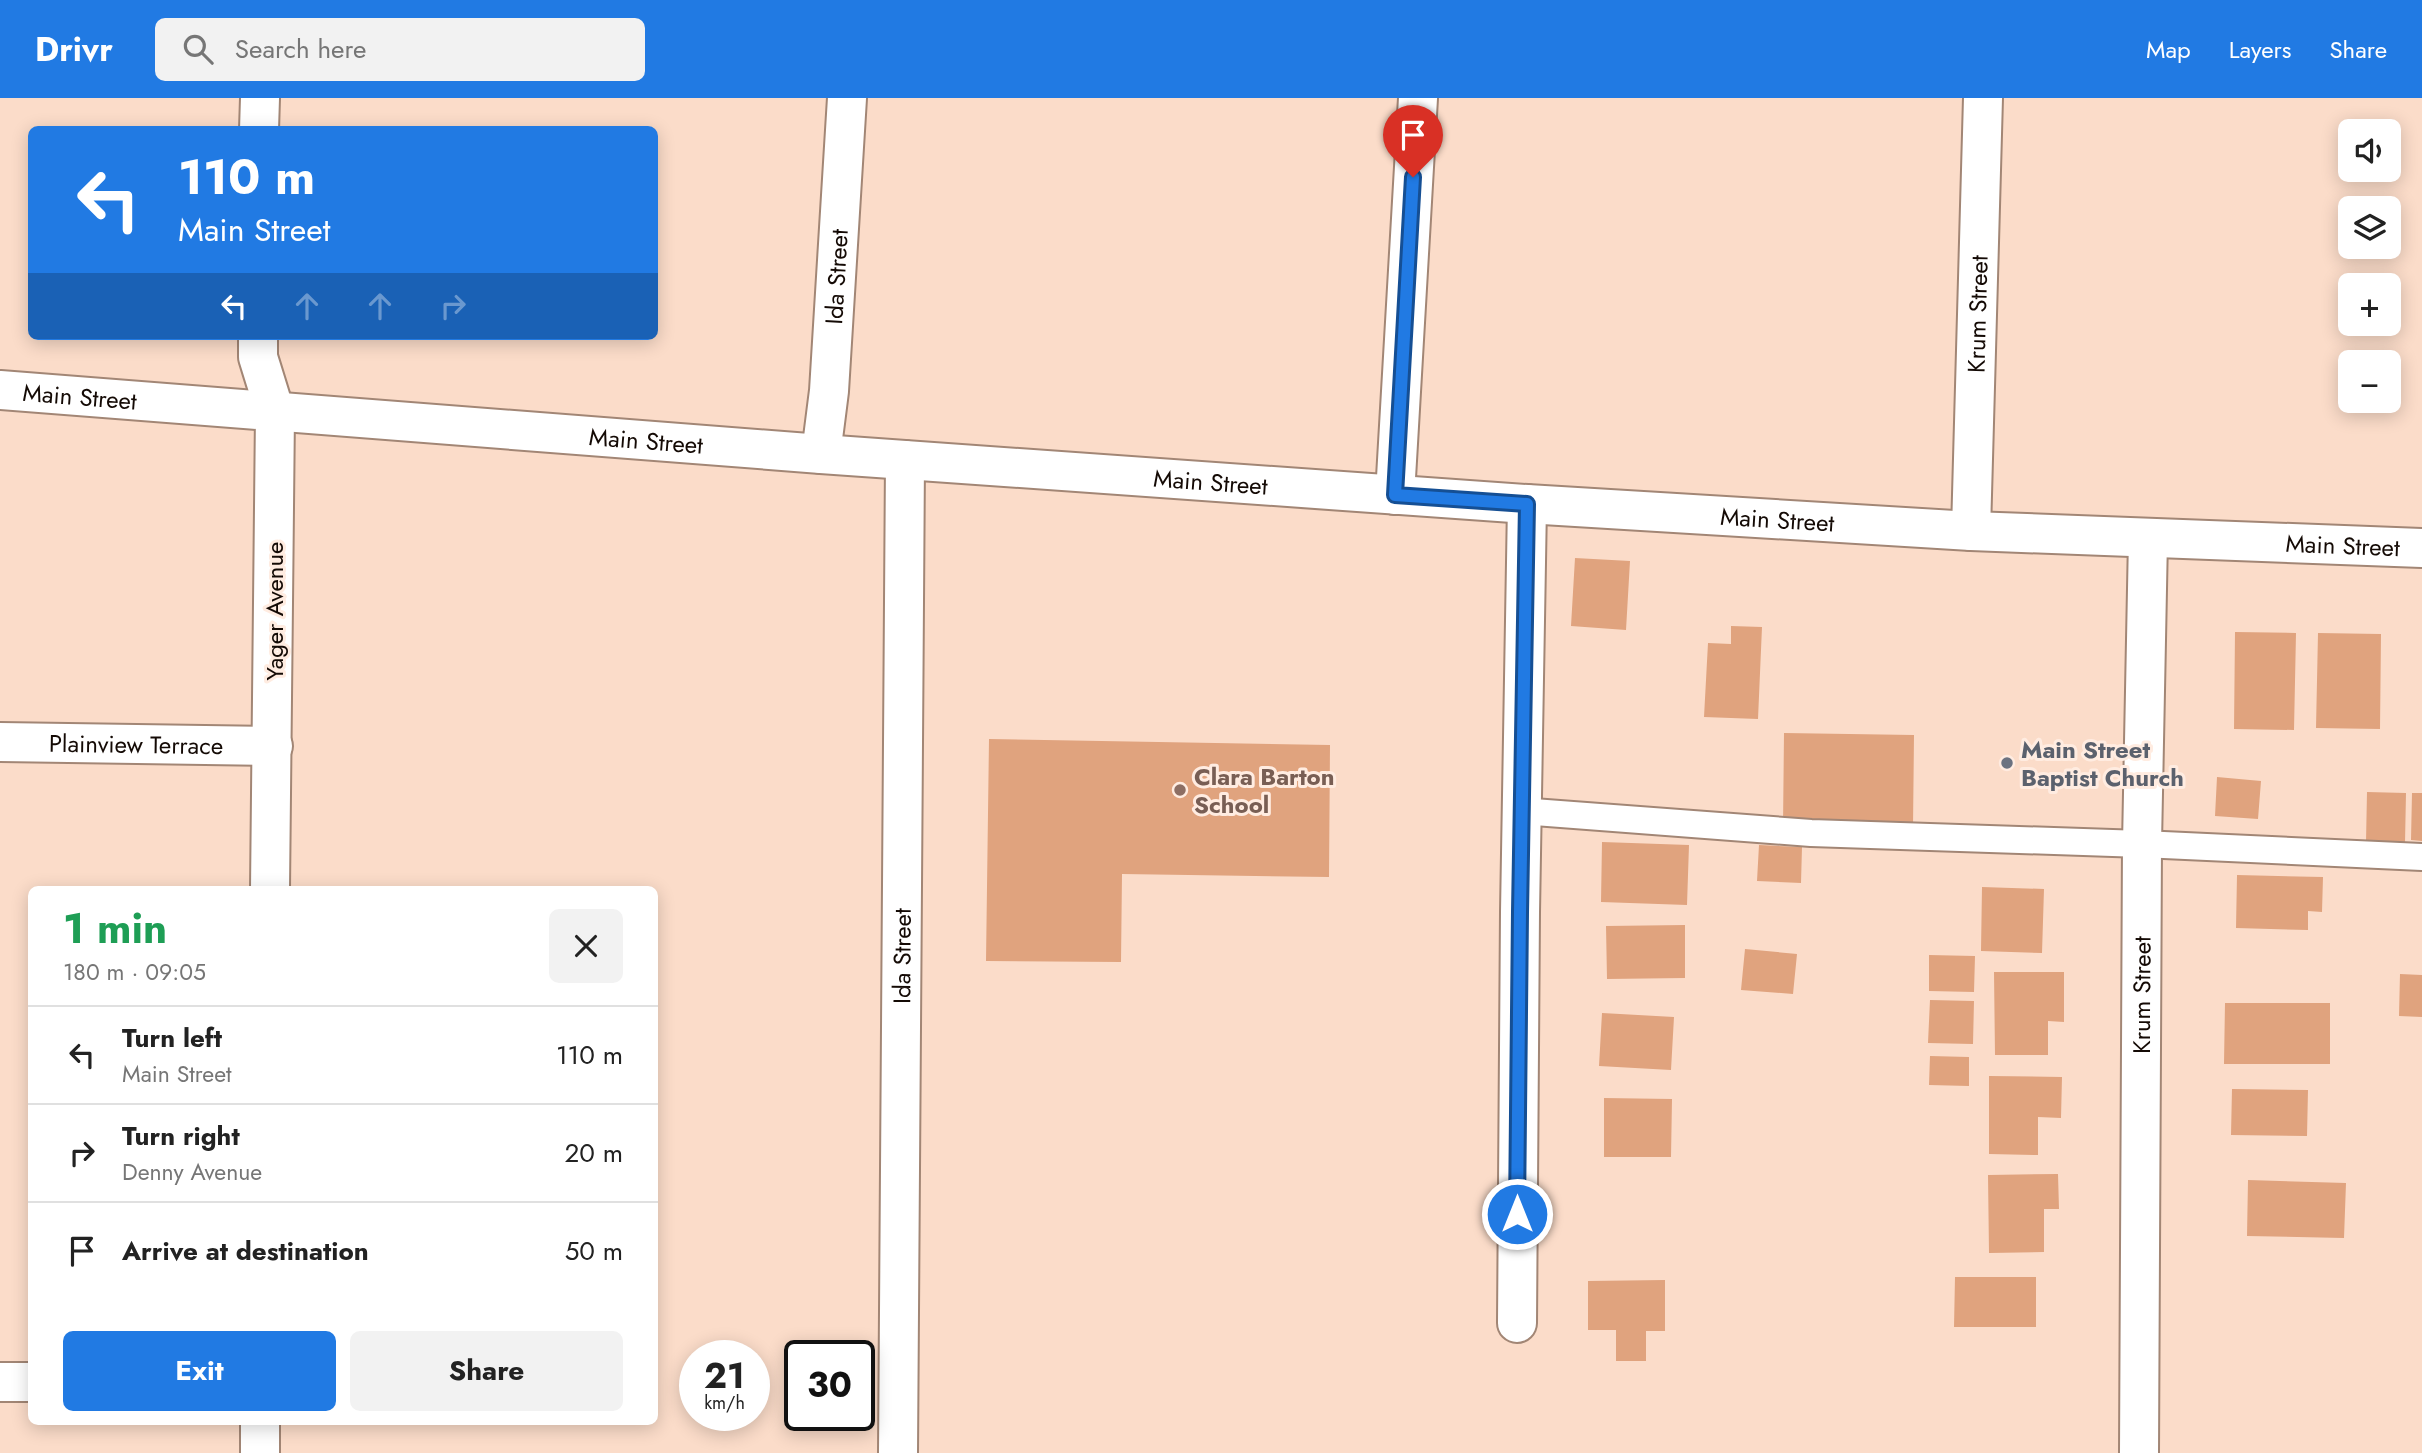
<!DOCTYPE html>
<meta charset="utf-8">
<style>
:root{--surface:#fff;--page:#f2f2f2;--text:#222;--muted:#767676;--line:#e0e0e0;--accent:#217ae3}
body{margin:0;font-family:Jost,sans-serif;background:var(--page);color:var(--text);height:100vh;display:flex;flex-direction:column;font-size:26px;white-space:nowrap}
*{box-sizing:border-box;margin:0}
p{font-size:23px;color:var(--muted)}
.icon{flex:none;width:38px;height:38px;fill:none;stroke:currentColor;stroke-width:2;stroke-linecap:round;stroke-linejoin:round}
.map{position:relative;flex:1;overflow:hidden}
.sheet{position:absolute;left:28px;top:788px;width:630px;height:539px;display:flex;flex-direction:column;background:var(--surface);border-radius:10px;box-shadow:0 4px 18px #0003}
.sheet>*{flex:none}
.top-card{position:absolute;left:28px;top:28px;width:630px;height:214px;border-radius:10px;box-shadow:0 4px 18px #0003;background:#217ae3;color:#fff;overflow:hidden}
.fabs{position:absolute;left:2338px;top:21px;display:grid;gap:14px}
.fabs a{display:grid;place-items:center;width:63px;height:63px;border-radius:10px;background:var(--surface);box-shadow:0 4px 18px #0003;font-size:35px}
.speed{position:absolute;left:679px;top:1242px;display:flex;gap:14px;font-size:35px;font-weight:700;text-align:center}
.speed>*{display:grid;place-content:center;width:91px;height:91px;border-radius:50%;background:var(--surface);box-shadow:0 4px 18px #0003;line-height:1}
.speed small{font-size:18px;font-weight:400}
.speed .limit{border:4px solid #111;border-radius:10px;background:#fff;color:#111}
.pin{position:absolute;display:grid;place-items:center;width:60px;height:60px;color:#fff;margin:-72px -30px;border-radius:50% 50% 50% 0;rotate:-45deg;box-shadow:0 0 7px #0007}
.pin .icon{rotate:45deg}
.me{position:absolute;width:77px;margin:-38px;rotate:0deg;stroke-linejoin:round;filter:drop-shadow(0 0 5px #0008)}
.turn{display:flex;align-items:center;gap:24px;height:147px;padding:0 35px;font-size:32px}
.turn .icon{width:91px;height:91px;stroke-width:2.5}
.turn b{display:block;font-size:49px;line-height:60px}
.lanes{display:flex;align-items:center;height:66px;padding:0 35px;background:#0003;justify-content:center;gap:35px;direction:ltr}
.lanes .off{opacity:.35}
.round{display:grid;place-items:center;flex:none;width:74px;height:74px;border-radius:10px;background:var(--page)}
.summary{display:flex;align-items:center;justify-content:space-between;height:119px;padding:0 35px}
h1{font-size:42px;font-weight:700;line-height:52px;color:#1e9e55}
.primary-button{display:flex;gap:14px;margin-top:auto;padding:14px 35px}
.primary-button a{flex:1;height:80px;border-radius:10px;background:var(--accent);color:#fff;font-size:28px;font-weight:700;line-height:80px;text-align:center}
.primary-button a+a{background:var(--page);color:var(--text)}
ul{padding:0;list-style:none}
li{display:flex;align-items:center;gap:21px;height:98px;padding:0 35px;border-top:2px solid var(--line)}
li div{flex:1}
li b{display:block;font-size:26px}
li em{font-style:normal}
header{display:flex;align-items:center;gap:42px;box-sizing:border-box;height:98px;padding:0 35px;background:var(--accent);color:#fff}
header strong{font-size:33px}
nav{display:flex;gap:38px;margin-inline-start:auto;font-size:24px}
.search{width:490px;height:63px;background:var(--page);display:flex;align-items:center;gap:18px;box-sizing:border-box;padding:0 24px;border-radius:10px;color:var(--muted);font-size:26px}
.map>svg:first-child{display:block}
</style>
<header>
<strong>Drivr</strong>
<div class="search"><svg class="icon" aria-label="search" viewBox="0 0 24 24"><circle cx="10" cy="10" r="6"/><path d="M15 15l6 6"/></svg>Search here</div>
<nav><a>Map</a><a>Layers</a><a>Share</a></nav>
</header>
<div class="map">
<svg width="2422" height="1355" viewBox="0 0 2422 1355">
<rect width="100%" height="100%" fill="#fbdcc9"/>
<!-- building -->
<path fill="#e0a37e" d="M1575 460 1630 463 1626 532 1571 528Z
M1731 528 1762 529 1758 621 1704 619 1708 545 1731 546Z
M2235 534 2296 535 2294 632 2234 631Z
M2318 535 2381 536 2380 631 2316 630Z
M1784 635 1914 637 1913 730 1783 729Z
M989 641 1330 647 1329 779 1122 776 1121 864 986 863Z
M2217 679 2261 683 2258 721 2215 718Z
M2367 694 2406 695 2405 745 2366 744Z
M2412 695H2422V743L2411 742Z
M1602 744 1689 747 1687 807 1601 804Z
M1759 747 1802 749 1801 785 1757 783Z
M2237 777 2323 779 2322 814 2308 813V832L2236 830Z
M1982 789 2044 791 2042 855 1981 853Z
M1685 827V880L1607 881 1606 828Z
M1745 851 1797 856 1793 896 1741 892Z
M1929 857 1975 858 1974 894 1929 893Z
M1994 874H2064V924L2048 923V957H1995Z
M2400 876 2422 877V919L2399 918Z
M1930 902 1974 903 1973 946 1928 945Z
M2225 905H2330V966H2224Z
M1602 915 1674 919 1671 972 1599 968Z
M1930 958 1969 959V988L1929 987Z
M1989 978 2062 979 2061 1020 2038 1019V1057L1989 1056Z
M2232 991 2308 992 2307 1038 2231 1037Z
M1604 1000 1672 1001 1671 1059H1604Z
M2058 1076 2059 1111H2044V1154L1989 1155 1988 1077Z
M2248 1082 2346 1085 2344 1140 2247 1138Z
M1955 1179H2036V1229H1954Z
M1665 1182V1233H1646V1263H1616V1232H1588V1183Z"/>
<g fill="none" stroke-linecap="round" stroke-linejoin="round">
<defs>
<path id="lane" d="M1521 713 1811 735 2142 746 2422 759"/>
<g id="street">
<path d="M259 32 260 0"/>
<path d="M258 238V259L275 314 270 791"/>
<path id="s1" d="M0 292 821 356 1527 406 1971 433 2422 450"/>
<path id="s2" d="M821 356 829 293 847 0"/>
<path d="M1395 397 1418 0"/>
<path id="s3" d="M1971 433 1983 0"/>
<path id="s4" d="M0 644 273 648"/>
<path d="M1517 1225 1520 814 1527 406"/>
<path d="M0 1284H32"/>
<path d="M260 1355V1323"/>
<path id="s5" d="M898 1355 905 362"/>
<path id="s6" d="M2139 1355 2142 746 2148 440"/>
</g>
</defs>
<!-- lane casing -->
<use href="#lane" stroke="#a28675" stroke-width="30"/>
<!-- street casing -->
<use href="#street" stroke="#a28675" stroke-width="42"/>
<!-- lane -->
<use href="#lane" stroke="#fff" stroke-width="26"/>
<!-- street -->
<use href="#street" stroke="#fff" stroke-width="38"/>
</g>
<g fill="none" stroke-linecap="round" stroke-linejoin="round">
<defs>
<path id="route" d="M1413 79 1395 397 1527 406 1520 814 1517 1116"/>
</defs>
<!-- route casing -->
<use href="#route" stroke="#154f94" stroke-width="18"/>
<!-- route -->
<use href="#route" stroke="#217ae3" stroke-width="12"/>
</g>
<!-- markers -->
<circle fill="#6b7280" stroke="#ffece1" stroke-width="2.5" cx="2007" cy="665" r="7"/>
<circle fill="#8d6e63" stroke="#ffece1" stroke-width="2.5" cx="1180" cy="692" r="7"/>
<g text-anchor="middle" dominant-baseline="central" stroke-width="6" stroke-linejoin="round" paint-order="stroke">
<!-- street labels -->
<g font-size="24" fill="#140a05" stroke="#ffece1">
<text stroke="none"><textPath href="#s2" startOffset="178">Ida Street</textPath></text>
<text stroke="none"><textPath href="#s3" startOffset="217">Krum Street</textPath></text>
<text stroke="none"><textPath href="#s1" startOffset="80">Main Street</textPath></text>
<text stroke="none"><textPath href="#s1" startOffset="648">Main Street</textPath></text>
<text stroke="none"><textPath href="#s1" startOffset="1214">Main Street</textPath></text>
<text stroke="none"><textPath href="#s1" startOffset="1782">Main Street</textPath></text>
<text stroke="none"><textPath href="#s1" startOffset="2348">Main Street</textPath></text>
<text transform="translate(274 513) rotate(-90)">Yager Avenue</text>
<text stroke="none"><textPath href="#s4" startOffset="136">Plainview Terrace</textPath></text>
<text stroke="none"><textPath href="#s5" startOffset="497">Ida Street</textPath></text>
<text stroke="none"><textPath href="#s6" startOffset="458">Krum Street</textPath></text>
</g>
<!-- worship labels -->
<g font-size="24" font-weight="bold" fill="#5b616d" stroke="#ffece1" text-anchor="start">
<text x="2021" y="651">Main Street<tspan x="2021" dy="28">Baptist Church</tspan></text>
</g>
<!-- education labels -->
<g font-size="24" font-weight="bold" fill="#785e54" stroke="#ffece1" text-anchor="start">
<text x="1194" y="678">Clara Barton<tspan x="1194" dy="28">School</tspan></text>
</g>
</g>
</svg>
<div class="fabs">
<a><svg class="icon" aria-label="sound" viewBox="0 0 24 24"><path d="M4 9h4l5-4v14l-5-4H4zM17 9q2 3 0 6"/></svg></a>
<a><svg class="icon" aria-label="layers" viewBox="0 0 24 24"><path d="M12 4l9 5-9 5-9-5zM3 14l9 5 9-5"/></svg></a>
<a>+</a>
<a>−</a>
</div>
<div class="speed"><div>21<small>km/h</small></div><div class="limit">30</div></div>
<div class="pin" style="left:1413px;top:79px;background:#d93025"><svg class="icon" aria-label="arrive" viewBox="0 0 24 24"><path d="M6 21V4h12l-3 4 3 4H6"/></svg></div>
<svg class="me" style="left:1517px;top:1116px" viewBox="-20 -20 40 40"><circle r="17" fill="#217ae3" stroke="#fff" stroke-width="3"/><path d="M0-11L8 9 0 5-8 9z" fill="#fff"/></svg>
<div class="top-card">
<div class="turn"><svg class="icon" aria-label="left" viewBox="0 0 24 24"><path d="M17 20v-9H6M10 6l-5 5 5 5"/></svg><div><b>110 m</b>Main Street</div></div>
<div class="lanes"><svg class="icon" aria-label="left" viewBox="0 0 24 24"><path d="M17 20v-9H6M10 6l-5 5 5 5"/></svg><svg class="icon off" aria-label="ahead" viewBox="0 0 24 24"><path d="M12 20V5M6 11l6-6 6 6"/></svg><svg class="icon off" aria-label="ahead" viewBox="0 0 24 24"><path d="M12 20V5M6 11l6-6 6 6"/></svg><svg class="icon off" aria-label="right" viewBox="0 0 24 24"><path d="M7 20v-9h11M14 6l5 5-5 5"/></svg></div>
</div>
<section class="sheet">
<div class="summary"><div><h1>1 min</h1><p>180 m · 09:05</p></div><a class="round"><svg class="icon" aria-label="close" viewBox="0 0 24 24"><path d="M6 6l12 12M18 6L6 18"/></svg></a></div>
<ul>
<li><svg class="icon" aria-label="left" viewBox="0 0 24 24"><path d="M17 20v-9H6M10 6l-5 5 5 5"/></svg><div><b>Turn left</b><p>Main Street</p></div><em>110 m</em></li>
<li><svg class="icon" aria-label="right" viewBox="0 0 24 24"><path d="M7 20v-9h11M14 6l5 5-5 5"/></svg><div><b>Turn right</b><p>Denny Avenue</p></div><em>20 m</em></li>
<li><svg class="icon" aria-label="arrive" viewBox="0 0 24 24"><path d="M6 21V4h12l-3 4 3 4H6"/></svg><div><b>Arrive at destination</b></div><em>50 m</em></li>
</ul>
<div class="primary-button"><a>Exit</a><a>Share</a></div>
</section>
</div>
